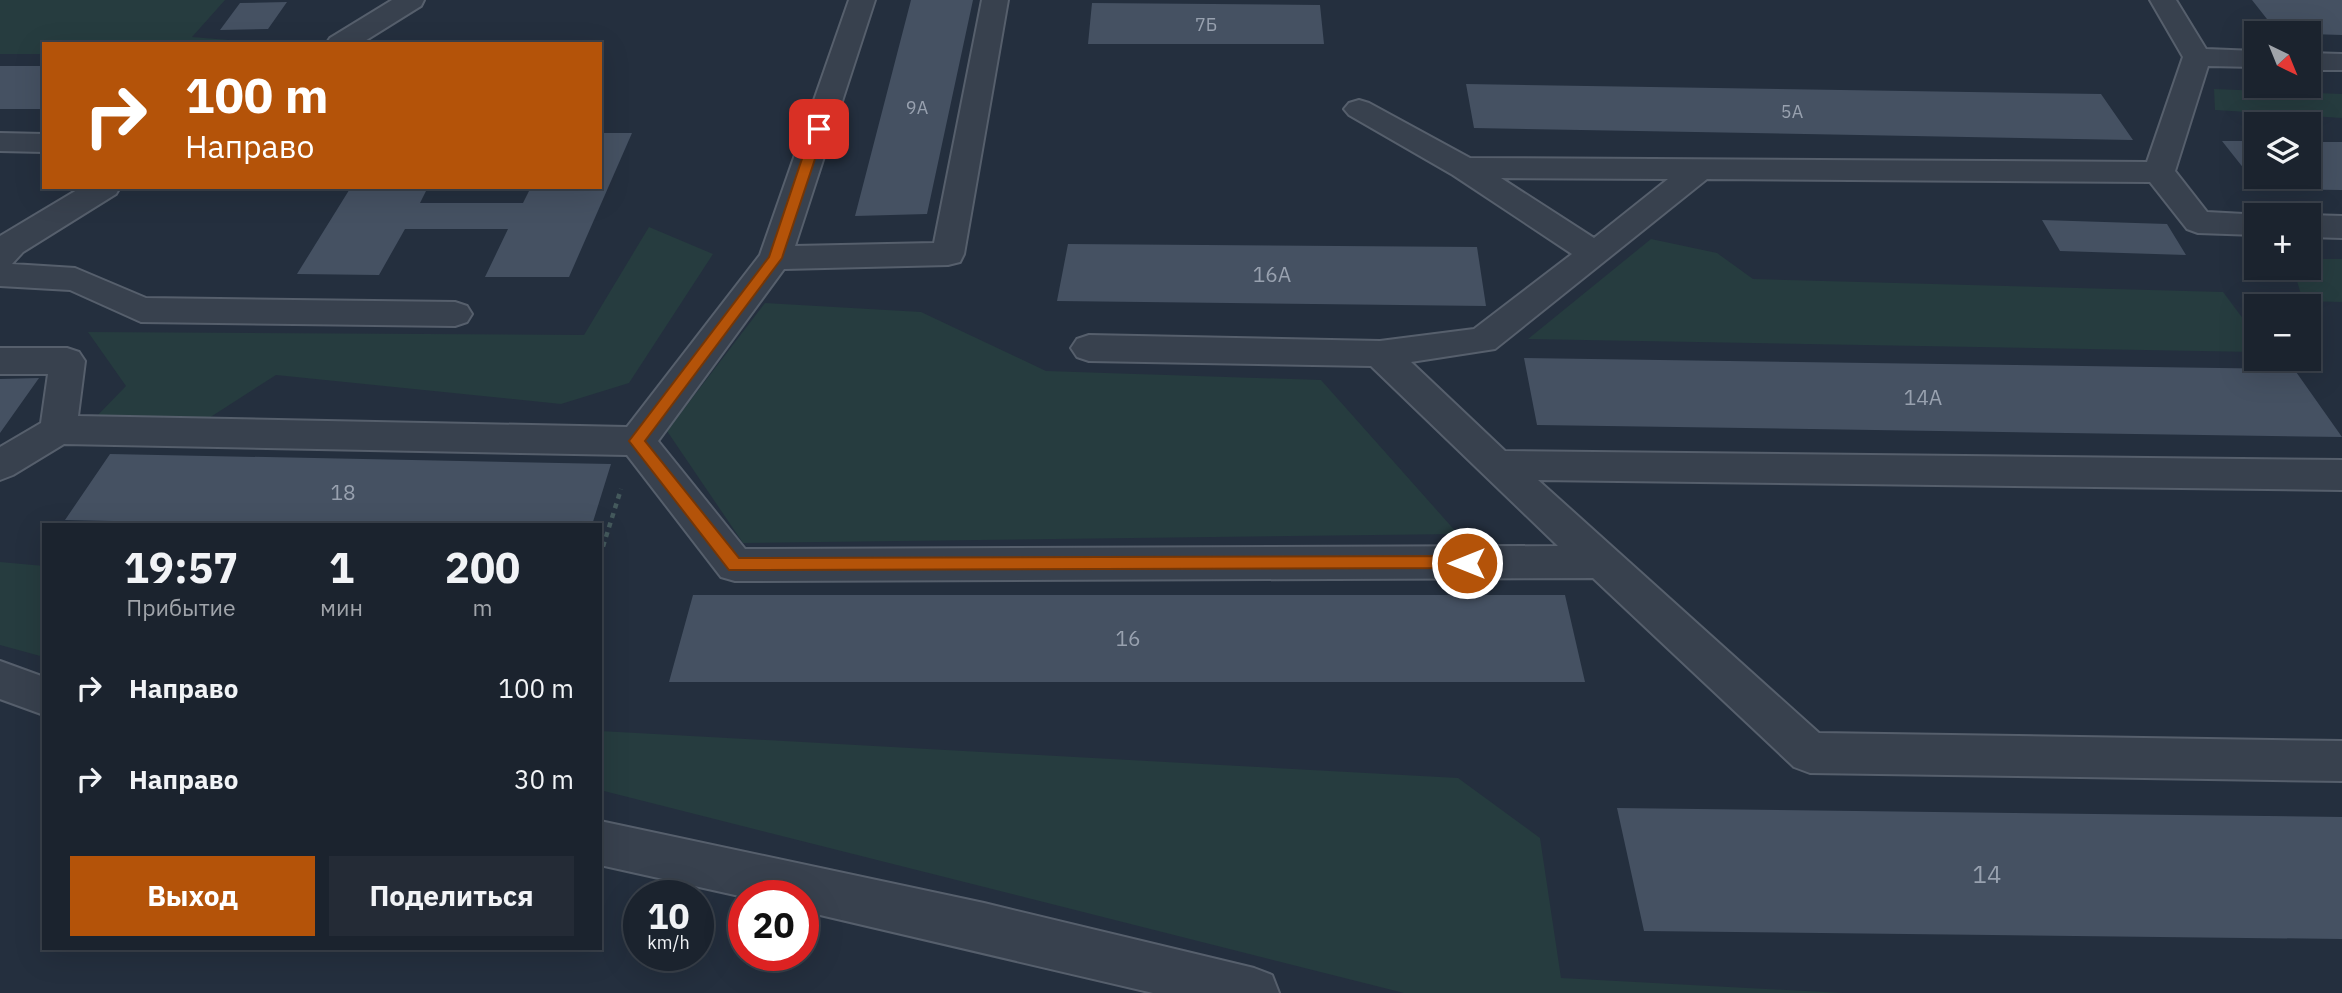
<!DOCTYPE html>
<html lang="ru">
<meta charset="utf-8">
<style>
:root{--surface:#1b232e;--page:#242b36;--text:#f1f3f6;--muted:#a0a4aa;--line:#39404a;--accent:#b45309}
body{margin:0;font-family:"IBM Plex Sans",sans-serif;background:var(--page);color:var(--text);height:100vh;display:flex;flex-direction:column;font-size:26px;white-space:nowrap}
*{box-sizing:border-box;margin:0}
p{font-size:23px;color:var(--muted)}
.icon{flex:none;width:38px;height:38px;fill:none;stroke:currentColor;stroke-width:2;stroke-linecap:round;stroke-linejoin:round}
.map{position:relative;flex:1;overflow:hidden}
.sheet{position:absolute;left:42px;top:523px;width:560px;height:427px;display:flex;flex-direction:column;background:var(--surface);border-radius:0px;box-shadow:0 7px 28px #0002,0 0 0 2px var(--line)}
.sheet>*{flex:none}
.top-card{position:absolute;left:42px;top:42px;width:560px;height:147px;border-radius:0px;box-shadow:0 7px 28px #0002,0 0 0 2px var(--line);background:#b45309;color:#fff;overflow:hidden}
.needle{width:46px;rotate:137deg}
.fabs{position:absolute;left:2244px;top:21px;display:grid;gap:14px}
.fabs a{display:grid;place-items:center;width:77px;height:77px;border-radius:0px;background:var(--surface);box-shadow:0 7px 28px #0002,0 0 0 2px var(--line);font-size:35px}
.speed{position:absolute;left:623px;top:880px;display:flex;gap:14px;font-size:35px;font-weight:700;text-align:center}
.speed>*{display:grid;place-content:center;width:91px;height:91px;border-radius:50%;background:var(--surface);box-shadow:0 7px 28px #0002,0 0 0 2px var(--line);line-height:1}
.speed small{font-size:18px;font-weight:400}
.speed .limit{border:10px solid #d22;background:#fff;color:#111}
.pin{position:absolute;display:grid;place-items:center;width:60px;height:60px;color:#fff;margin:-30px;border-radius:14px;box-shadow:0 4px 10px #0006}
.me{position:absolute;width:77px;margin:-38px;rotate:270deg;stroke-linejoin:round;filter:drop-shadow(0 0 5px #0008)}
.turn{display:flex;align-items:center;gap:24px;height:147px;padding:0 28px;font-size:32px}
.turn .icon{width:91px;height:91px;stroke-width:2.5}
.turn b{display:block;font-size:49px;line-height:60px}
.eta{display:flex;justify-content:space-evenly;align-items:center;height:119px;text-align:center}
.eta b{font-size:42px;font-weight:700;line-height:49px}
.cta{display:flex;gap:14px;margin-top:auto;padding:14px 28px}
.cta a{flex:1;height:80px;border-radius:0px;background:var(--accent);color:#fff;font-size:28px;font-weight:700;line-height:80px;text-align:center}
.cta a+a{background:var(--page);color:var(--text)}
ul{padding:0;list-style:none}
li{display:flex;align-items:center;gap:21px;height:91px;padding:0 28px}
li div{flex:1}
li b{display:block;font-size:26px}
li em{font-style:normal}
.map>svg:first-child{display:block}
</style>
<div class="map">
<svg width="2342" height="993" viewBox="0 0 2342 993">
<rect width="100%" height="100%" fill="#242f3e"/>
<!-- green -->
<path fill="#263c3f" d="M0 0H225L192 37 276 44H44V54H0Z
M2214 89 2342 94V118L2215 110Z
M649 227 713 254 629 383 561 404 276 375 209 418 96 417 126 386 88 332 584 335Z
M1651 239 1717 253 1753 279 2223 292 2256 336V352L1528 339Z
M2308 259H2342V302L2303 301 2293 268H2308Z
M765 303 921 312 1046 371 1321 380 1458 534 743 543 667 431Z
M0 562 44 566V657L0 645Z
M600 731 1458 778 1540 838 1561 978 1843 993H1404L600 790Z"/>
<!-- building -->
<path fill="#455162" d="M911 0H973L927 214 855 216Z
M2252 0H2342V35L2278 33Z
M287 2 268 29 220 30 240 3Z
M1092 3 1320 5 1324 44H1088Z
M0 66H44V109H0Z
M1466 84 2101 94 2133 140 1474 128Z
M600 133H632L569 277H485L508 229H405L379 275 297 274 351 187H428L420 203H523L531 187H600Z
M2222 141H2256V177H2308V142H2342V190L2260 189Z
M2042 220 2167 224 2186 255 2060 251Z
M1068 244 1477 247 1486 306 1057 301Z
M1524 358 2294 369 2342 437 1537 425Z
M39 378 0 433V379Z
M110 454 611 464 592 525H306L65 520Z
M693 595H1565L1585 682H669Z
M1617 808 2342 817V939L1644 931Z"/>
<g fill="none" stroke-linecap="round" stroke-linejoin="round">
<defs>
<path id="minor" d="M392 0H424L421 6 360 44H326L330 38Z
M849 0H875L795 246 934 243 982 0H1008L964 254 960 262 948 265 784 269 658 441 745 549 1558 546 1371 366 1089 361 1077 357 1071 348 1077 339 1089 335 1380 341 1474 329 1572 254 1453 175 1349 115 1344 109 1349 103 1359 100 1369 103 1470 158 2147 162 2183 57 2150 0H2176L2206 49 2256 51V67L2208 66 2175 171 2207 212 2263 215H2256V235L2198 233 2187 229 2150 182 1707 179 1495 349 1411 362 1505 451 2342 460V490L1538 480 1819 733 2342 741V781L1810 773 1794 767 1593 578 735 581 721 577 627 455 64 444 13 475 0 480V447L41 423 48 374H0V348H67L79 352 85 361 78 416 627 427 760 255ZM1501 178 1668 179 1594 238Z
M2308 53 2342 54V70H2308Z
M0 133 44 134V152L0 151Z
M82 187H120L116 194 23 252 12 264 75 268 146 298 455 302 467 306 472 314 467 322 455 326 141 322 70 290 0 286V236Z
M2308 215 2342 216V238L2308 237Z
M0 661 44 677V715L0 699Z
M600 821 984 903 1254 968 1272 975 1279 993H1153L803 911V896L744 897 600 865Z"/>
</defs>
<!-- minor casing -->
<use href="#minor" stroke="#565f6c" stroke-width="4"/>
<!-- path -->
<path stroke="#44595c" stroke-width="4.5" stroke-dasharray="5 5" stroke-linecap="butt" d="M600 556 621 489"/>
<!-- minor -->
<use href="#minor" fill="#38414e" fill-rule="evenodd"/>
</g>
<!-- route -->
<path fill="#b45309" stroke="#753606" stroke-width="2" d="M819 125 825 129 782 258 645 441 739 558 1467 556 1473 558 1476 563 1473 568 729 570 629 441 769 257 812 129Z"/>
<g text-anchor="middle" dominant-baseline="central" stroke-width="6" stroke-linejoin="round" paint-order="stroke">
<!-- far-number labels -->
<g font-size="18" fill="#98a1af">
<text x="1206" y="24">7Б</text>
<text x="917" y="107">9А</text>
<text x="1792" y="111">5А</text>
</g>
<!-- number labels -->
<g font-size="21" fill="#98a1af">
<text x="1272" y="274">16А</text>
<text x="1923" y="397">14А</text>
<text x="343" y="492">18</text>
<text x="1128" y="638">16</text>
</g>
<!-- near-number labels -->
<g font-size="24" fill="#98a1af">
<text x="1987" y="874">14</text>
</g>
</g>
</svg>
<div class="fabs">
<a><svg class="needle" viewBox="-14 -14 28 28"><path d="M0-13l5 13h-10z" fill="#e53935"/><path d="M0 13l5-13h-10z" fill="#a0a4aa"/></svg></a>
<a><svg class="icon" aria-label="layers" viewBox="0 0 24 24"><path d="M12 4l9 5-9 5-9-5zM3 14l9 5 9-5"/></svg></a>
<a>+</a>
<a>−</a>
</div>
<div class="speed"><div>10<small>km/h</small></div><div class="limit">20</div></div>
<div class="pin" style="left:819px;top:129px;background:#d93025"><svg class="icon" aria-label="arrive" viewBox="0 0 24 24"><path d="M6 21V4h12l-3 4 3 4H6"/></svg></div>
<svg class="me" style="left:1467px;top:563px" viewBox="-20 -20 40 40"><circle r="17" fill="#b45309" stroke="#fff" stroke-width="3"/><path d="M0-11L8 9 0 5-8 9z" fill="#fff"/></svg>
<div class="top-card">
<div class="turn"><svg class="icon" aria-label="right" viewBox="0 0 24 24"><path d="M7 20v-9h11M14 6l5 5-5 5"/></svg><div><b>100 m</b>Направо</div></div>
</div>
<section class="sheet">
<div class="eta">
<div><b>19:57</b><p>Прибытие</p></div>
<div><b>1</b><p>мин</p></div>
<div><b>200</b><p>m</p></div>
</div>
<ul>
<li><svg class="icon" aria-label="right" viewBox="0 0 24 24"><path d="M7 20v-9h11M14 6l5 5-5 5"/></svg><div><b>Направо</b></div><em>100 m</em></li>
<li><svg class="icon" aria-label="right" viewBox="0 0 24 24"><path d="M7 20v-9h11M14 6l5 5-5 5"/></svg><div><b>Направо</b></div><em>30 m</em></li>
</ul>
<div class="cta"><a>Выход</a><a>Поделиться</a></div>
</section>
</div>
